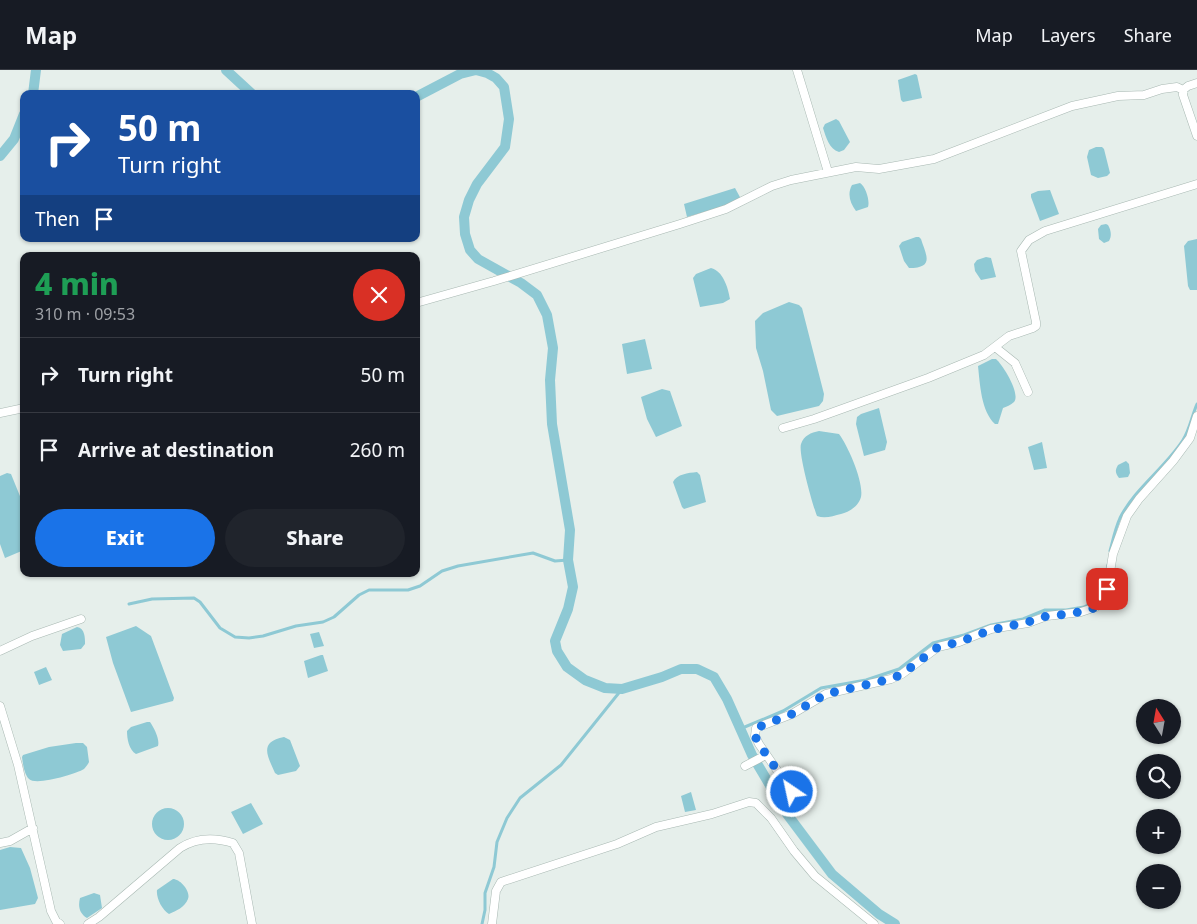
<!DOCTYPE html>
<meta charset="utf-8">
<style>
:root{--surface:#171b24;--page:#20242c;--text:#f1f3f6;--muted:#9ea1a6;--line:#363941;--accent:#1a73e8}
body{margin:0;font-family:"Noto Sans",sans-serif;background:var(--page);color:var(--text);height:100vh;display:flex;flex-direction:column;font-size:19px;white-space:nowrap}
*{box-sizing:border-box;margin:0}
p{font-size:16px;color:var(--muted)}
.icon{flex:none;width:28px;height:28px;fill:none;stroke:currentColor;stroke-width:2;stroke-linecap:round;stroke-linejoin:round}
.map{position:relative;flex:1;overflow:hidden}
.panel{position:absolute;left:20px;top:182px;width:400px;height:325px;display:flex;flex-direction:column;background:var(--surface);border-radius:10px;box-shadow:0 1px 4px #0004}
.panel>*{flex:none}
.top-card{position:absolute;left:20px;top:20px;width:400px;height:152px;border-radius:10px;box-shadow:0 1px 4px #0004;background:#1a4fa0;color:#fff;overflow:hidden}
.needle{width:32px;rotate:349deg}
.buttons{position:absolute;left:1136px;top:629px;display:grid;gap:10px}
.buttons a{display:grid;place-items:center;width:45px;height:45px;border-radius:50%;background:var(--surface);box-shadow:0 1px 4px #0004;font-size:25px}
.pin{position:absolute;display:grid;place-items:center;width:42px;height:42px;color:#fff;margin:-21px;border-radius:10px;box-shadow:0 2px 8px #0006}
.me{position:absolute;width:55px;margin:-28px;rotate:326deg;stroke-linejoin:round;filter:drop-shadow(0 0 4px #0008)}
.turn{display:flex;align-items:center;gap:18px;height:105px;padding:0 15px;font-size:22px}
.turn .icon{width:65px;height:65px;stroke-width:2.5}
.turn b{display:block;font-size:35px;line-height:42px}
.then{display:flex;align-items:center;height:48px;padding:0 15px;background:#0003;gap:10px;font-size:19px}
.round{display:grid;place-items:center;flex:none;width:52px;height:52px;border-radius:26px;background:var(--page)}
.summary{display:flex;align-items:center;justify-content:space-between;height:85px;padding:0 15px}
h1{font-size:30px;font-weight:800;line-height:38px;color:#1e9e55}
.primary-button{display:flex;gap:10px;margin-top:auto;padding:10px 15px}
.primary-button a{flex:1;height:58px;border-radius:30px;background:var(--accent);color:#fff;font-size:20px;font-weight:800;line-height:58px;text-align:center}
.primary-button a+a{background:var(--page);color:var(--text)}
ul{padding:0;list-style:none}
li{display:flex;align-items:center;gap:15px;height:75px;padding:0 15px;border-top:1px solid var(--line)}
li div{flex:1}
li b{display:block;font-size:19px}
li em{font-style:normal}
header{display:flex;align-items:center;gap:30px;box-sizing:border-box;height:70px;padding:0 25px;background:var(--surface);border-bottom:1px solid var(--line)}
header strong{font-size:24px}
nav{display:flex;gap:28px;margin-inline-start:auto;font-size:18px}
.map>svg:first-child{display:block}
</style>
<header>
<strong>Map</strong>
<nav><a>Map</a><a>Layers</a><a>Share</a></nav>
</header>
<div class="map">
<svg width="1197" height="854" viewBox="0 0 1197 854">
<rect width="100%" height="100%" fill="#e6efeb"/>
<!-- water -->
<path fill="#8ec9d4" d="M915 4 917 5 922 28 903 32 901 30 898 10Z
M836 49 839 51 850 72 844 80 839 82C829 79 826 67 823 58L825 54Z
M1096 77H1102L1104 79 1110 103 1107 106 1098 108 1091 105 1087 87 1089 80Z
M860 113C866 117 870 131 868 137L856 141C850 133 847 124 852 115Z
M735 118 741 129 728 135 687 147 684 134Z
M1050 120 1059 144 1040 151 1031 127V124L1038 121Z
M1106 154 1108 155C1111 160 1112 166 1109 171L1104 173 1099 169 1098 159 1101 155Z
M916 167H919L921 169C926 185 935 198 909 198L904 191 899 176 902 172Z
M1197 169V220H1190L1188 216 1184 176 1188 171Z
M986 187 991 188 996 207 981 210 975 201 974 194 977 190Z
M711 198C723 201 728 217 730 229L723 233 700 237 693 208 696 204Z
M789 232 799 235 802 238 824 324 823 331 819 336 777 346 771 340 763 301 756 278 755 251 763 243Z
M645 269 652 299 627 304 622 274Z
M992 289H996C1003 295 1021 324 1014 332 1011 335 1006 337 1003 338L998 354H995C981 341 980 314 978 296Z
M662 319 670 321 682 356 656 367 647 349 641 327Z
M879 338 887 372 885 380 864 386 856 354 857 347 861 344Z
M819 361 839 364C848 376 864 412 861 427 858 437 849 442 841 444 833 446 825 449 817 446 813 436 798 383 801 374 804 365 811 363 819 361Z
M1042 372 1047 398 1034 400 1028 377Z
M1126 391 1129 394 1130 403 1128 407 1119 408C1115 403 1115 400 1118 395Z
M697 402 700 405 706 432 684 439 682 437 673 412C677 404 688 403 697 402Z
M7 403 11 404 24 436V480L5 488 0 474V406Z
M136 556 151 566 174 628 173 631 131 642 113 593 106 567Z
M77 557C85 558 85 568 85 574L81 579 63 581 60 575 62 564Z
M319 562 324 576 314 578 310 564Z
M321 585H323L328 601 308 608 304 591Z
M46 597 52 610 39 615 34 602Z
M147 652H150C154 658 160 669 158 676L136 684C129 680 127 669 127 661L131 657Z
M284 667 290 670 300 696 296 701 278 705 275 703C267 685 259 672 284 667Z
M76 673H83L87 677 89 692C88 694 86 697 84 699 76 704 36 716 29 709 24 704 23 694 22 687L23 685 49 677Z
M691 722 696 740 685 742 681 726Z
M251 733 263 754 243 764 231 742Z
M152 754a16 16 0 1 1 32 0a16 16 0 1 1-32 0Z
M10 777 21 778 30 798 38 828 35 834 0 840V780Z
M173 809C180 809 191 821 188 829 185 837 176 841 169 844 162 840 156 828 157 820Z
M94 823 100 825 102 838 87 848C79 843 78 836 80 828Z"/>
<g fill="none" stroke-linecap="round" stroke-linejoin="round">
<!-- stream -->
<path stroke="#8ec9d4" stroke-width="3" d="M1110 481C1113 470 1115 459 1120 448 1135 418 1165 398 1183 370 1190 359 1192 345 1197 334
M1104 513 1108 495
M129 534 152 529 194 528 200 532 220 558 235 567 249 568 263 566 296 556 323 552 334 547 359 525 369 520H408L420 516 442 501 458 496 533 483 555 491 568 490
M740 659 783 641 821 618 866 610 899 599 933 573 964 565 991 555 1023 549 1045 540H1066L1084 537 1098 530
M482 854 485 840V823L494 797 497 772 507 748 520 728 561 695 622 619"/>
<!-- canal -->
<path stroke="#8ec9d4" stroke-width="10" d="M226 0 252 24
M476 0 487 3 496 8 504 17 509 49 505 77 477 114 469 130 464 147 465 164 470 180 478 189 521 213 537 225 547 245 553 278 550 310 552 354 570 460 568 490 573 517 568 539 555 571 557 581 567 597 585 610 605 618 622 619 662 607 681 599H697L714 607 727 629 752 685 787 744 832 804 879 844 895 854
M33 24 36 0
M416 27 460 4 476 0
M0 86 14 69 24 44"/>
<defs>
<path id="street" d="M797 0 828 102
M1197 13 1188 16 1183 20V25L1197 66
M416 233 494 211 680 154 726 139 772 116 791 110 856 97 879 99 934 89 1072 36 1118 26 1144 25 1162 19 1177 17 1183 20
M995 277 1015 293 1028 322
M0 343 24 338
M783 358 814 349 928 308 984 285 1009 266 1033 258 1036 256V252L1021 181 1029 170 1045 161 1197 114
M0 581 32 566 81 549
M0 636 18 695 51 841 56 851 60 854
M745 696 766 685
M792 722 759 674 755 666 756 658 792 644 826 624 891 609 902 604 938 577 959 572 991 559 1028 553 1047 546 1081 542 1096 537 1106 526 1113 484 1127 446 1139 429 1173 391 1190 368 1197 346
M0 773 10 771 33 758
M88 854 99 847 180 778C197 767 214 767 233 773L239 783 252 854
M492 854 496 821 501 812 617 774 656 757 712 744 749 732 756 733 771 748 794 781 815 806 874 854"/>
</defs>
<!-- street casing -->
<use href="#street" stroke="#a8b8b2" stroke-width="9"/>
<!-- street -->
<use href="#street" stroke="#fff" stroke-width="8"/>
</g>
<g fill="none" stroke-linecap="round" stroke-linejoin="round">
<!-- route -->
<path stroke="#1a73e8" stroke-width="9" stroke-dasharray="0 16.2" d="M792 722 759 674 755 666 756 658 792 644 826 624 891 609 902 604 938 577 959 572 991 560 1028 552 1047 546 1070 544 1092 539 1102 532 1106 526 1107 519"/>
</g>
</svg>
<div class="buttons">
<a><svg class="needle" viewBox="-14 -14 28 28"><path d="M0-13l5 13h-10z" fill="#e53935"/><path d="M0 13l5-13h-10z" fill="#9ea1a6"/></svg></a>
<a><svg class="icon" aria-label="search" viewBox="0 0 24 24"><circle cx="10" cy="10" r="6"/><path d="M15 15l6 6"/></svg></a>
<a>+</a>
<a>−</a>
</div>
<div class="pin" style="left:1107px;top:519px;background:#d93025"><svg class="icon" aria-label="arrive" viewBox="0 0 24 24"><path d="M6 21V4h12l-3 4 3 4H6"/></svg></div>
<svg class="me" style="left:792px;top:722px" viewBox="-20 -20 40 40"><circle r="17" fill="#1a73e8" stroke="#fff" stroke-width="3"/><path d="M0-11L8 9 0 5-8 9z" fill="#fff"/></svg>
<div class="top-card">
<div class="turn"><svg class="icon" aria-label="right" viewBox="0 0 24 24"><path d="M7 20v-9h11M14 6l5 5-5 5"/></svg><div><b>50 m</b>Turn right</div></div>
<div class="then">Then<svg class="icon" aria-label="arrive" viewBox="0 0 24 24"><path d="M6 21V4h12l-3 4 3 4H6"/></svg></div>
</div>
<section class="panel">
<div class="summary"><div><h1>4 min</h1><p>310 m · 09:53</p></div><a class="round" style="background:#d93025;color:#fff"><svg class="icon" aria-label="close" viewBox="0 0 24 24"><path d="M6 6l12 12M18 6L6 18"/></svg></a></div>
<ul>
<li><svg class="icon" aria-label="right" viewBox="0 0 24 24"><path d="M7 20v-9h11M14 6l5 5-5 5"/></svg><div><b>Turn right</b></div><em>50 m</em></li>
<li><svg class="icon" aria-label="arrive" viewBox="0 0 24 24"><path d="M6 21V4h12l-3 4 3 4H6"/></svg><div><b>Arrive at destination</b></div><em>260 m</em></li>
</ul>
<div class="primary-button"><a>Exit</a><a>Share</a></div>
</section>
</div>
